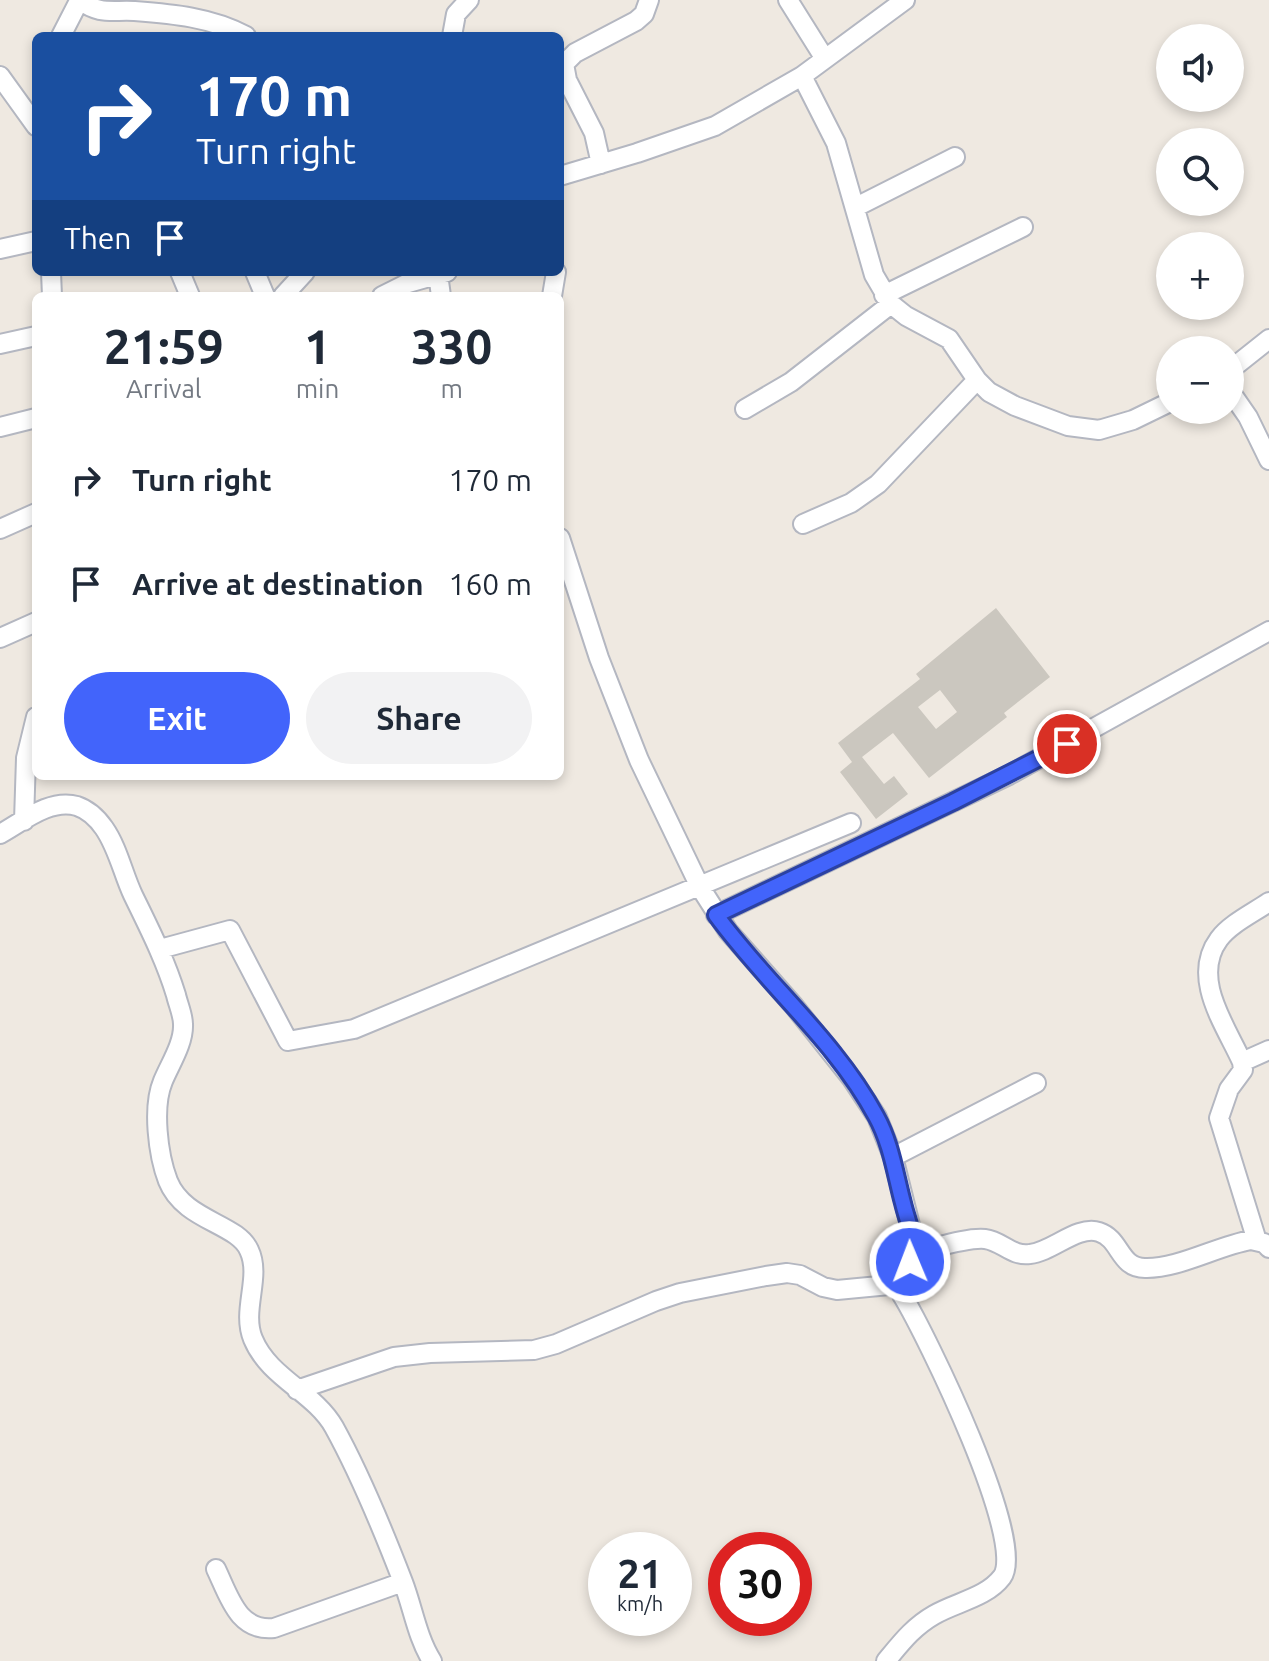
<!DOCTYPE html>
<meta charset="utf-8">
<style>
:root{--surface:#fff;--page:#f2f2f3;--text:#1f2937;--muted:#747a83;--accent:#4264fb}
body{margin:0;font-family:Ubuntu,sans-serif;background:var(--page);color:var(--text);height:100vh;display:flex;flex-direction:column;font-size:30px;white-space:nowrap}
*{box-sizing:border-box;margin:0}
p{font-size:26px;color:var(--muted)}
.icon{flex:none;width:44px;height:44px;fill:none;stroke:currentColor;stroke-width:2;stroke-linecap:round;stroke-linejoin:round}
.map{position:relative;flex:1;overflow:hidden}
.side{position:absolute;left:32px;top:292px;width:532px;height:488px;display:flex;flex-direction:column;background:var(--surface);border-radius:12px;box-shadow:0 4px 12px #0003}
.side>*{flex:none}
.hud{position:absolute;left:32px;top:32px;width:532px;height:244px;border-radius:12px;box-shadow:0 4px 12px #0003;background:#1a4fa0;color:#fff;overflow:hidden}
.tools{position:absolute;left:1156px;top:24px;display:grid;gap:16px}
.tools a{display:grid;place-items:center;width:88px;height:88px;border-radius:50%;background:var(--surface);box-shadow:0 4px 12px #0003;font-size:40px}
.speed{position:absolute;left:588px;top:1532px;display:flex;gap:16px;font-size:40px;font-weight:700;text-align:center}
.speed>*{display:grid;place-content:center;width:104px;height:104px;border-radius:50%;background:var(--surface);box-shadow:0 4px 12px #0003;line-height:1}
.speed small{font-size:20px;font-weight:400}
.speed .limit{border:12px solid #d22;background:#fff;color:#111}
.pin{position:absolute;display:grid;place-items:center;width:68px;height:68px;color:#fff;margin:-34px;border:4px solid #fff;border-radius:50%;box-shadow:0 2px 8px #0007}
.me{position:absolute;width:88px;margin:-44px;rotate:359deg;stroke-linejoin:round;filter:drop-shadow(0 0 6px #0008)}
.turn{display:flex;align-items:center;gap:28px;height:168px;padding:0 32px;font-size:36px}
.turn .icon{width:104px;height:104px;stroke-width:2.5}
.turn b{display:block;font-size:56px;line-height:68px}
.then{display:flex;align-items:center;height:76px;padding:0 32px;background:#0003;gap:16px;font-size:30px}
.eta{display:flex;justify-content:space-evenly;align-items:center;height:136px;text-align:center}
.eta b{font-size:48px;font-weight:600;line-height:56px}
.button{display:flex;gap:16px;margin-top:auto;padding:16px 32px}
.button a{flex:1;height:92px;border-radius:48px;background:var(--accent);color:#fff;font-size:32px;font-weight:600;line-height:92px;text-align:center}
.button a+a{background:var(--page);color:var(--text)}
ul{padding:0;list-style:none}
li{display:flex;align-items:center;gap:24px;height:104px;padding:0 32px}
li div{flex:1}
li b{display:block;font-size:30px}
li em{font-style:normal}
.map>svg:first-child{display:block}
</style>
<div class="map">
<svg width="1269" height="1661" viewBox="0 0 1269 1661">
<rect width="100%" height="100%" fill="#efe9e1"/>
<!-- building -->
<path fill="#cbc7bf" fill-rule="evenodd" d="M996 608 1050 677 1004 713 1007 717 929 778 893 733 862 757 884 784 894 776 908 794 876 819 840 772 852 762 838 743 920 679 916 674ZM940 690 957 712 936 729 918 707Z"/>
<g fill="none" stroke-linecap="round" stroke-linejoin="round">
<defs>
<path id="minor" d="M79 0C100 15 110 10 134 11 172 14 211 17 246 36
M788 0 825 59
M61 36 79 1
M452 36 456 14 469 0
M0 76 36 126
M802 76 836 143 874 275 891 304 906 316 949 339 977 380 989 392 1015 406 1068 426 1099 430 1133 420 1170 402
M601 164 594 133 567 80 564 64 575 53 636 21 644 14 649 0
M560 176 637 153 715 126 802 76 905 0
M856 207 955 157
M0 249 36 241
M51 272 52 296
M180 272 190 296
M255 272 265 296
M438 274 441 296
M884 295 1023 227
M283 296 305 272
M382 296 408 283 447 272
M552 296 556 272
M0 344 36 336
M1230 370 1269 339
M1230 391 1248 417 1269 460
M745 409 791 382 891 304
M0 427 36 418
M803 524 851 503 878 484 977 380
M0 529 36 513
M560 538 599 658 639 760 700 887 728 931 794 1006 852 1079 877 1117 893 1157 913 1237V1253L902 1276V1295C926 1334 1028 1543 1002 1577 986 1598 956 1602 934 1615 913 1627 901 1643 886 1661
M0 638 36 622
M24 821 26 758 36 717
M0 834C22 822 50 798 77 806 89 810 97 818 104 828 118 848 123 874 133 895 149 928 165 959 176 995 178 1004 183 1015 183 1024 184 1043 170 1064 163 1081 152 1107 158 1155 168 1181 184 1221 237 1223 249 1250 262 1277 241 1310 253 1339 269 1378 314 1392 334 1427 361 1476 383 1530 403 1582 413 1608 417 1637 432 1661
M716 915 1009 775 1269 631
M160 949 230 930 288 1041 354 1029 851 823
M1242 1062 1269 1050
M893 1157 1036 1083
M1257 1241 1219 1118 1229 1089 1243 1070 1242 1062C1226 1026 1190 978 1219 939 1230 924 1253 913 1269 902
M913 1253C933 1249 966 1237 985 1239 1002 1241 1012 1257 1030 1254 1052 1252 1077 1225 1099 1232 1121 1239 1119 1268 1145 1268 1178 1269 1217 1246 1251 1240L1264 1243 1269 1248
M297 1390 394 1357 430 1353 534 1350 556 1344 656 1301 680 1293 766 1276 787 1273 800 1275 823 1287 837 1290 900 1284
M216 1569C229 1596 238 1632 274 1628L403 1582"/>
</defs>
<!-- minor casing -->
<use href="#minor" stroke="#b4b7c1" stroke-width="22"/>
<!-- minor -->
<use href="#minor" stroke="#fff" stroke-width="18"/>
</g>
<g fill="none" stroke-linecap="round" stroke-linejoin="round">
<defs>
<path id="route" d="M910 1262C917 1240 908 1224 903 1203 895 1173 891 1143 876 1116 835 1040 766 984 716 915L953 802 1067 744"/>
</defs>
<!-- route casing -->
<use href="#route" stroke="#2b41a3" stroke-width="20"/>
<!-- route -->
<use href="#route" stroke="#4264fb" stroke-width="14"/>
</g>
</svg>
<div class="tools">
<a><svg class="icon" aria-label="sound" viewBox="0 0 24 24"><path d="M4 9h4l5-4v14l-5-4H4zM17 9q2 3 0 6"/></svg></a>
<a><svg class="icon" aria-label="search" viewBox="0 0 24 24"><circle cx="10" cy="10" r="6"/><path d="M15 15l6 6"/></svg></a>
<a>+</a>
<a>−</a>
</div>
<div class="speed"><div>21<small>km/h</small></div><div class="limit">30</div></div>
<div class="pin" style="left:1067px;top:744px;background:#d93025"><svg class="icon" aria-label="arrive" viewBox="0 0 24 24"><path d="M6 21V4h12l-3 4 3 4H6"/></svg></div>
<svg class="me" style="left:910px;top:1262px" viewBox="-20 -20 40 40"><circle r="17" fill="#4264fb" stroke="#fff" stroke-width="3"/><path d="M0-11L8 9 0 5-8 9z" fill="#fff"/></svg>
<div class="hud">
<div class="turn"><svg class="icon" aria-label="right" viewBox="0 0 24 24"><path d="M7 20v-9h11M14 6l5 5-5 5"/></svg><div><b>170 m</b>Turn right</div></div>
<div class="then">Then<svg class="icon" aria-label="arrive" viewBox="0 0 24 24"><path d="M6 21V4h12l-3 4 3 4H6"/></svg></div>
</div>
<section class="side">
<div class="eta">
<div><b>21:59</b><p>Arrival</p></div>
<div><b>1</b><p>min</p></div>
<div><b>330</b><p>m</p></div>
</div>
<ul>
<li><svg class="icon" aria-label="right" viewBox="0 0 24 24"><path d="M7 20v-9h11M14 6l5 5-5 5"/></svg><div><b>Turn right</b></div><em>170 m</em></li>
<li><svg class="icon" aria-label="arrive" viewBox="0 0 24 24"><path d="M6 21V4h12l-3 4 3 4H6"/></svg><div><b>Arrive at destination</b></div><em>160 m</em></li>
</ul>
<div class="button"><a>Exit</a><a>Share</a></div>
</section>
</div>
